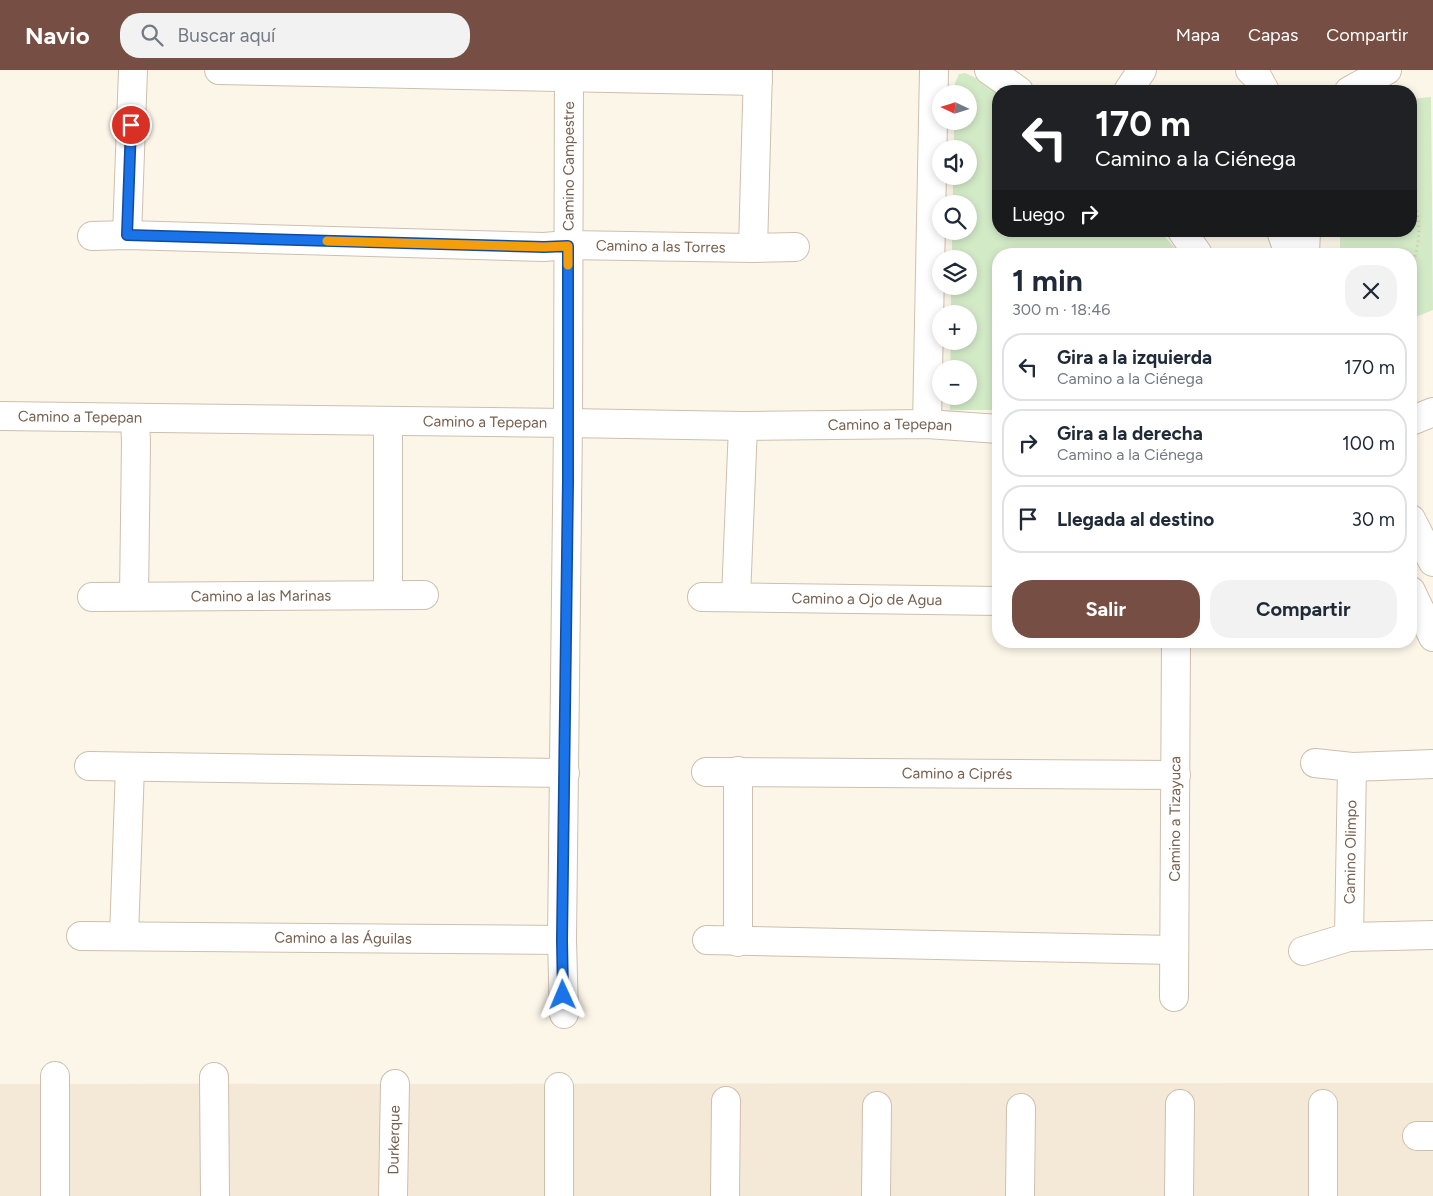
<!DOCTYPE html>
<html lang="es">
<meta charset="utf-8">
<style>
:root{--surface:#fff;--page:#f2f2f3;--text:#1f2937;--muted:#747a83;--line:#e0e1e3;--accent:#774e43}
body{margin:0;font-family:Figtree,sans-serif;background:var(--page);color:var(--text);height:100vh;display:flex;flex-direction:column;font-size:19px;white-space:nowrap}
*{box-sizing:border-box;margin:0}
p{font-size:16px;color:var(--muted)}
.icon{flex:none;width:28px;height:28px;fill:none;stroke:currentColor;stroke-width:2;stroke-linecap:round;stroke-linejoin:round}
.map{position:relative;flex:1;overflow:hidden}
.sheet{position:absolute;left:992px;top:178px;width:425px;height:400px;display:flex;flex-direction:column;background:var(--surface);border-radius:20px;box-shadow:0 2px 8px #0003}
.sheet>*{flex:none}
.banner{position:absolute;left:992px;top:15px;width:425px;height:152px;border-radius:20px;box-shadow:0 2px 8px #0003;background:#202124;color:#fff;overflow:hidden}
.needle{width:32px;rotate:274deg}
.tools{position:absolute;left:932px;top:15px;display:grid;gap:10px}
.tools a{display:grid;place-items:center;width:45px;height:45px;border-radius:50%;background:var(--surface);box-shadow:0 2px 8px #0003;font-size:25px}
.pin{position:absolute;display:grid;place-items:center;width:42px;height:42px;color:#fff;margin:-21px;border:2px solid #fff;border-radius:50%;box-shadow:0 1px 5px #0007}
.me{position:absolute;width:55px;margin:-28px;rotate:359deg;stroke-linejoin:round;filter:drop-shadow(0 0 4px #0008)}
.turn{display:flex;align-items:center;gap:18px;height:105px;padding:0 20px;font-size:22px}
.turn .icon{width:65px;height:65px;stroke-width:2.5}
.turn b{display:block;font-size:35px;line-height:42px}
.then{display:flex;align-items:center;height:48px;padding:0 20px;background:#0003;gap:10px;font-size:19px}
.round{display:grid;place-items:center;flex:none;width:52px;height:52px;border-radius:20px;background:var(--page)}
.summary{display:flex;align-items:center;justify-content:space-between;height:85px;padding:0 20px}
h1{font-size:30px;font-weight:700;line-height:38px}
.cta{display:flex;gap:10px;margin-top:auto;padding:10px 20px}
.cta a{flex:1;height:58px;border-radius:20px;background:var(--accent);color:#fff;font-size:20px;font-weight:700;line-height:58px;text-align:center}
.cta a+a{background:var(--page);color:var(--text)}
ul{padding:0;list-style:none}
li{display:flex;align-items:center;gap:15px;height:68px;margin:0 10px 8px;padding:0 10px;border:2px solid var(--line);border-radius:20px}
li div{flex:1}
li b{display:block;font-size:19px}
li em{font-style:normal}
header{display:flex;align-items:center;gap:30px;box-sizing:border-box;height:70px;padding:0 25px;background:var(--accent);color:#fff}
header strong{font-size:24px}
nav{display:flex;gap:28px;margin-inline-start:auto;font-size:18px}
.search{width:350px;height:45px;background:var(--page);display:flex;align-items:center;gap:12px;box-sizing:border-box;padding:0 18px;border-radius:20px;color:var(--muted);font-size:19px}
.map>svg:first-child{display:block}
</style>
<header>
<strong>Navio</strong>
<div class="search"><svg class="icon" aria-label="search" viewBox="0 0 24 24"><circle cx="10" cy="10" r="6"/><path d="M15 15l6 6"/></svg>Buscar aquí</div>
<nav><a>Mapa</a><a>Capas</a><a>Compartir</a></nav>
</header>
<div class="map">
<svg width="1433" height="1126" viewBox="0 0 1433 1126">
<rect width="100%" height="100%" fill="#fcf6e9"/>
<!-- residential -->
<path fill="#f4e9d7" d="M1433 1013V1126H0V1014Z"/>
<!-- green -->
<path fill="#d3eac7" d="M965 3 985 12 999 23V161H1160L1180 184H999V340H950V326H969V299H950L951 271H969V244H951V216H969V189H952V161H969V134H953V106H969V79H954V51H969V24H954L955 13 959 4Z
M1431 27 1433 240 1411 249V184H1340V161H1411V29Z"/>
<g fill="none" stroke-linecap="round" stroke-linejoin="round">
<defs>
<g id="minor">
<path d="M219 0 758 11"/>
<path d="M127 165 133 0"/>
<path id="s1" d="M92 166 127 165 544 177 567 175 753 178 795 177"/>
<path d="M753 178 758 0"/>
<path id="s2" d="M0 346 568 353 743 356 927 354 999 359"/>
<path d="M1411 351 1433 342"/>
<path d="M927 354 934 0"/>
<path d="M388 525V351"/>
<path d="M134 526 136 373 135 348"/>
<path id="s3" d="M92 527 424 525"/>
<path id="s4" d="M702 527 999 531"/>
<path d="M736 527 743 356"/>
<path d="M1315 693 1352 697 1433 694"/>
<path d="M89 696 565 703"/>
<path id="s5" d="M706 702 1176 705"/>
<path id="s6" d="M81 866 562 870"/>
<path d="M124 866 130 697"/>
<path id="s7" d="M1349 867 1352 697"/>
<path d="M707 870 1173 880"/>
<path d="M738 872V701"/>
<path d="M1303 881 1349 867 1433 865"/>
<path id="s8" d="M1174 927 1176 571"/>
<path id="s9" d="M564 944 562 870 568 353 569 0"/>
<path d="M55 1006V1126"/>
<path d="M214 1007 215 1126"/>
<path d="M1323 1034V1126"/>
<path d="M1417 1066H1433"/>
<path id="s10" d="M393 1126 395 1014"/>
<path d="M559 1126V1017"/>
<path d="M725 1126 726 1031"/>
<path d="M876 1126 877 1036"/>
<path d="M1020 1126 1021 1038"/>
<path d="M1179 1126 1180 1034"/>
</g>
<path id="secondary" d="M989 0 1019 21
M1250 0 1258 8 1265 21
M1128 21 1142 0
M1349 21 1387 0
M1182 161 1198 184
M1281 161 1289 184
M1305 184 1306 161
M1411 449 1433 492
M1411 521 1433 567"/>
</defs>
<!-- minor casing -->
<use href="#minor" stroke="#cebfaf" stroke-width="30"/>
<!-- secondary casing -->
<use href="#secondary" stroke="#d1bfac" stroke-width="30"/>
<!-- path -->
<path stroke="#d6bba4" stroke-width="3" stroke-dasharray="1 4" stroke-linecap="butt" d="M1411 127C1424 151 1419 175 1411 200"/>
<!-- minor -->
<use href="#minor" stroke="#fff" stroke-width="28"/>
<!-- secondary -->
<use href="#secondary" stroke="#fff" stroke-width="28"/>
</g>
<g fill="none" stroke-linecap="round" stroke-linejoin="round">
<defs>
<path id="route" d="M131 55 127 165 544 177 568 176V411L562 870 563 925"/>
</defs>
<!-- route casing -->
<use href="#route" stroke="#114b97" stroke-width="12"/>
<!-- route -->
<use href="#route" stroke="#1a73e8" stroke-width="9"/>
<!-- slow -->
<path stroke="#f59e0b" stroke-width="9" d="M327 171 544 177 568 176V195"/>
</g>
<g text-anchor="middle" dominant-baseline="central" stroke-width="4.5" stroke-linejoin="round" paint-order="stroke">
<!-- street labels -->
<g font-size="15" fill="#765f4d" stroke="#fffaf0">
<text stroke="none"><textPath href="#s9" startOffset="848">Camino Campestre</textPath></text>
<text stroke="none"><textPath href="#s1" startOffset="569">Camino a las Torres</textPath></text>
<text stroke="none"><textPath href="#s2" startOffset="80">Camino a Tepepan</textPath></text>
<text stroke="none"><textPath href="#s2" startOffset="485">Camino a Tepepan</textPath></text>
<text stroke="none"><textPath href="#s2" startOffset="890">Camino a Tepepan</textPath></text>
<text stroke="none"><textPath href="#s3" startOffset="169">Camino a las Marinas</textPath></text>
<text stroke="none"><textPath href="#s4" startOffset="165">Camino a Ojo de Agua</textPath></text>
<text stroke="none"><textPath href="#s5" startOffset="251">Camino a Ciprés</textPath></text>
<text stroke="none"><textPath href="#s8" startOffset="178">Camino a Tizayuca</textPath></text>
<text stroke="none"><textPath href="#s7" startOffset="85">Camino Olimpo</textPath></text>
<text stroke="none"><textPath href="#s6" startOffset="262">Camino a las Águilas</textPath></text>
<text stroke="none"><textPath href="#s10" startOffset="56">Durkerque</textPath></text>
</g>
</g>
</svg>
<div class="tools">
<a><svg class="needle" viewBox="-14 -14 28 28"><path d="M0-13l5 13h-10z" fill="#e53935"/><path d="M0 13l5-13h-10z" fill="#747a83"/></svg></a>
<a><svg class="icon" aria-label="sound" viewBox="0 0 24 24"><path d="M4 9h4l5-4v14l-5-4H4zM17 9q2 3 0 6"/></svg></a>
<a><svg class="icon" aria-label="search" viewBox="0 0 24 24"><circle cx="10" cy="10" r="6"/><path d="M15 15l6 6"/></svg></a>
<a><svg class="icon" aria-label="layers" viewBox="0 0 24 24"><path d="M12 4l9 5-9 5-9-5zM3 14l9 5 9-5"/></svg></a>
<a>+</a>
<a>−</a>
</div>
<div class="pin" style="left:131px;top:55px;background:#d93025"><svg class="icon" aria-label="arrive" viewBox="0 0 24 24"><path d="M6 21V4h12l-3 4 3 4H6"/></svg></div>
<svg class="me" style="left:563px;top:925px" viewBox="-20 -20 40 40"><path d="M0-17L14 15 0 8-14 15z" fill="#1a73e8" stroke="#fff" stroke-width="4"/></svg>
<div class="banner">
<div class="turn"><svg class="icon" aria-label="left" viewBox="0 0 24 24"><path d="M17 20v-9H6M10 6l-5 5 5 5"/></svg><div><b>170 m</b>Camino a la Ciénega</div></div>
<div class="then">Luego<svg class="icon" aria-label="right" viewBox="0 0 24 24"><path d="M7 20v-9h11M14 6l5 5-5 5"/></svg></div>
</div>
<section class="sheet">
<div class="summary"><div><h1>1 min</h1><p>300 m · 18:46</p></div><a class="round"><svg class="icon" aria-label="close" viewBox="0 0 24 24"><path d="M6 6l12 12M18 6L6 18"/></svg></a></div>
<ul>
<li><svg class="icon" aria-label="left" viewBox="0 0 24 24"><path d="M17 20v-9H6M10 6l-5 5 5 5"/></svg><div><b>Gira a la izquierda</b><p>Camino a la Ciénega</p></div><em>170 m</em></li>
<li><svg class="icon" aria-label="right" viewBox="0 0 24 24"><path d="M7 20v-9h11M14 6l5 5-5 5"/></svg><div><b>Gira a la derecha</b><p>Camino a la Ciénega</p></div><em>100 m</em></li>
<li><svg class="icon" aria-label="arrive" viewBox="0 0 24 24"><path d="M6 21V4h12l-3 4 3 4H6"/></svg><div><b>Llegada al destino</b></div><em>30 m</em></li>
</ul>
<div class="cta"><a>Salir</a><a>Compartir</a></div>
</section>
</div>
